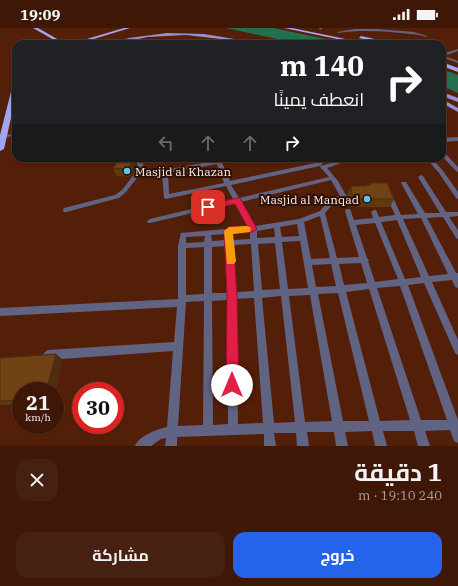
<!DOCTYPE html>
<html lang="ar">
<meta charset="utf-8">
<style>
:root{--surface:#3f1706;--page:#462010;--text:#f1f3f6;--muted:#ad9f9b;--line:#583628;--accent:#2563eb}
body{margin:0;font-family:"IBM Plex Serif",Cairo,serif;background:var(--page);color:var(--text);direction:rtl;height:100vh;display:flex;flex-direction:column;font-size:15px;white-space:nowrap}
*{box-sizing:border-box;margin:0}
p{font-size:13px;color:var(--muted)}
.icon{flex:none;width:22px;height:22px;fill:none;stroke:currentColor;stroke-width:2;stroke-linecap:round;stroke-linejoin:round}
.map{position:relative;height:418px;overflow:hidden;direction:ltr}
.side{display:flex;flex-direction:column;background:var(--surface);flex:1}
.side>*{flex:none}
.guide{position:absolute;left:12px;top:12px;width:434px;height:122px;border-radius:12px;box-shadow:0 1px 3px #0004,0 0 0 1px var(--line);direction:rtl;background:#202124;color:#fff;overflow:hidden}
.speed{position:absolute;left:12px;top:354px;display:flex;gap:8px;font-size:20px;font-weight:700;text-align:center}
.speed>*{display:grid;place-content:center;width:52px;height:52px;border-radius:50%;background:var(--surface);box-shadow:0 1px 3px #0004,0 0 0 1px var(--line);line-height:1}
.speed small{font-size:10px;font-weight:400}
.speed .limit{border:6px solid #d22;background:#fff;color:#111}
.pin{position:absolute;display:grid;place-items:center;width:34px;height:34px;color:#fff;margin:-17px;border-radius:8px;box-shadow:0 2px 6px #0006}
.me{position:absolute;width:44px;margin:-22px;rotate:0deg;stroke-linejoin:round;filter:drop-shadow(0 0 3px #0008)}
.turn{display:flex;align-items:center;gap:14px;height:84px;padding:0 16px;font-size:18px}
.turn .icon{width:52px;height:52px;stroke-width:2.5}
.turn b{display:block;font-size:28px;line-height:34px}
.lanes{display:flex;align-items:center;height:38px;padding:0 16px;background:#0003;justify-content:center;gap:20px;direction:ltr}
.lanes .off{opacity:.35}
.round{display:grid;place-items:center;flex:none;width:42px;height:42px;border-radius:12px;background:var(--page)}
.summary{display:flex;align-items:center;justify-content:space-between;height:68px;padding:0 16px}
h1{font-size:24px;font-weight:700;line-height:30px}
.primary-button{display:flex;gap:8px;margin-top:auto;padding:8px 16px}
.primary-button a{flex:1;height:46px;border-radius:12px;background:var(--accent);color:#fff;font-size:16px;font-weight:700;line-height:46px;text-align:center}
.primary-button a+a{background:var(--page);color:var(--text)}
.status{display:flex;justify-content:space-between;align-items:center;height:28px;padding:0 20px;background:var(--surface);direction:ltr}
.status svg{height:11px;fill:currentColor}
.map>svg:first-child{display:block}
</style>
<div class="status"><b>19:09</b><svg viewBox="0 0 49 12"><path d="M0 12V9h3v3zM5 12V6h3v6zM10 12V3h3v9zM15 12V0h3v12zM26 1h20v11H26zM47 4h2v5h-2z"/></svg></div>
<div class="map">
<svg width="458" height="418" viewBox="0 0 458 418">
<rect width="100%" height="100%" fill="#541f08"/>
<!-- water -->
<path fill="#246f4f" d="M226 0H274L349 16H301Z
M442 41 458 47V65L442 58Z"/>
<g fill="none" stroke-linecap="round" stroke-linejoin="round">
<!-- minor -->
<path fill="#616382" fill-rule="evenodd" d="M320 0H323L320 2 319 1Z
M355 1H377L414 4 427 8 426 9C418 6 410 6 401 5 380 3 359 2 338 5L337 4Z
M458 21V23L444 28 458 33V35L442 29V26Z
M16 106V108L4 109 2 108 4 107Z
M458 109V113L442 114V110Z
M442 123 444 124 458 139V144L456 143 442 128Z
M40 130H52C49 133 43 133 40 130Z
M136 130H142L144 141 126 164 119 170 66 184H64L63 182 64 180 115 167 122 162 138 141Z
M229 130H241L240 131 222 135 230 153 320 134 323 136 320 138 231 157 239 170 329 149 320 139 321 138 347 130H356L327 140 338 153 347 169 346 170 334 175 325 185 337 230 359 229 345 183 346 181H350L354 192 373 190 371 184 374 182H376L379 189 395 187 385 165 388 163 391 165 401 187 418 186 401 155 402 154H406L425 185H440L418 149 421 147 423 148 446 184H458V188L449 189 458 202V211L456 210 443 189 427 190 456 245H458V260L455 259 452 252 432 254 458 312V327L455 325 424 255 408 257 458 392V415L454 413 450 402 425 403 430 418H418L414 403H383L387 418H375L372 403 345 404 348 418H336L334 404H307L309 418H297L296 405H274L276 418H264V406L177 409V418H165L166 410 161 411 151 418H135C139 408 157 401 167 399L173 323 48 332 45 330 43 327 45 324 48 322 174 314 177 279 0 288V280L178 271V218L181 205 248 199 235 175 150 195H148L147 193 150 191 233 171 226 158 166 171 164 170 162 144 165 142ZM217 136 224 155 169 166 168 145ZM331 152 340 168 330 171 320 183 299 191 255 198 241 174ZM320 188 330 230 311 231 304 194ZM421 190 448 246 429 248 403 191ZM397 192 421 249 405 251 381 194ZM375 195 398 251 375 254 368 233 369 232 367 230 356 197ZM297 196 299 208 282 209 280 199ZM274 200 275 209 257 210V203ZM250 204V211L233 212V205ZM226 206V212L212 213 211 207ZM205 208 204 214 186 215V209ZM300 213 308 260 288 261 282 214ZM275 215 280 261 262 262 258 216ZM251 216 254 263 236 264 233 217ZM226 218 228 265H212V219ZM204 219V266L186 267V220ZM361 235 367 255 344 257 339 236ZM331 236 336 258 316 259 312 237ZM400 258 447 392H421L377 260ZM369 261 410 392 380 393 346 264ZM338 265 369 393H343L318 266ZM310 267 332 393 305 394 289 268ZM281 268 295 394 274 395 262 270ZM254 270 263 395 238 396 236 271ZM228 272V396L213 397 212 273ZM204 273 203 397 178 398 186 274Z
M415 130H421L422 131 419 133Z
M426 130H432L443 143 458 164V171L456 170 439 145Z"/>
<!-- major -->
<path fill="#9093d2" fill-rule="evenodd" d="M167 5 204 6 265 16 186 7 148 9 114 16H107L129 10Z
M256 11 278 15 280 16 257 13Z
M442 64 458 70V74L442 68Z
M442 71 458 80V84L442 75Z"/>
<!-- highway -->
<path fill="#a2a6f1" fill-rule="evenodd" d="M33 0H38L66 16H61Z
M124 0H130L77 16H70Z
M284 0H292L370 16H361Z
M361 8 394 15V16H386L359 10Z
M442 34 458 40V44L442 38Z
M16 54V68L4 121 0 123V107L13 56Z"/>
</g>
<!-- wall -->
<path fill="#603911" d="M113 140 136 141 130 149 116 148Z
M370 155 394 171 390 179H357L355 175H349L347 167 351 158H365L366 157H369Z
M56 326 63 332 55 363H21V377H0V330Z"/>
<!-- shaded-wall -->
<path fill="#4e2e0e" d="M134 130 136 141 130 149 127 141Z
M56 326 63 332 55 363H46Z"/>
<!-- building -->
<path fill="#704214" stroke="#4e2e0e" d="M120 130H134V132L127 141 113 140Z
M370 155H387L394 171H360L359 167H352L351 158H367L366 157H371Z
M56 326 46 363H21V372L0 373V330Z"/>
<!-- route -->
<path fill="#e11d48" stroke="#92132f" d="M237 170H240L257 201 253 204 233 206 237 268 239 357 237 362 232 363 228 362 226 357 227 268 224 203 229 199 247 198 235 176 208 182 204 179 205 177Z"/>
<!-- slow -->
<path fill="#f59e0b" d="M246 198 250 199 251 201 250 204 233 206 236 233 234 236H227L224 203 229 199Z"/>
<!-- markers -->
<g fill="#5dc7e8" stroke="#2d0f04" stroke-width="1.5">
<circle cx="127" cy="143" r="4"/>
<circle cx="367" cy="171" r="4"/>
</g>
<g text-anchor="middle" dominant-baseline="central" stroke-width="4" stroke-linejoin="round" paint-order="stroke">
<!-- poi labels -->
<g font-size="12" fill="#faf1ee" stroke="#2d0f04" text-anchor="start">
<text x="135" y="143">Masjid al Khazan</text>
<text x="359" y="171" text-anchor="end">Masjid al Manqad</text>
</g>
</g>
</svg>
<div class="speed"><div>21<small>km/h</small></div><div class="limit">30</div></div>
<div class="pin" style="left:208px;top:179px;background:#d93025"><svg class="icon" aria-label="arrive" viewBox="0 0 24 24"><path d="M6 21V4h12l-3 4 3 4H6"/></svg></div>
<svg class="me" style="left:232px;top:357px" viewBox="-20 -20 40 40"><circle r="19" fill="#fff"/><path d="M0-13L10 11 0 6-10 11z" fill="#e11d48"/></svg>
<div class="guide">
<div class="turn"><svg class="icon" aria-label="right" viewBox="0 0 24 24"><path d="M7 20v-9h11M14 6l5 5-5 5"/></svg><div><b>140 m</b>انعطف يمينًا</div></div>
<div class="lanes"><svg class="icon off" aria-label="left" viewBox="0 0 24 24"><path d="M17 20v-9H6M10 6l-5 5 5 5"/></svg><svg class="icon off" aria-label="ahead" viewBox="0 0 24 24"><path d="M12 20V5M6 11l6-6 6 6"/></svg><svg class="icon off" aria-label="ahead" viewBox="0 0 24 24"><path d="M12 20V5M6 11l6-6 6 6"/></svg><svg class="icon" aria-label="right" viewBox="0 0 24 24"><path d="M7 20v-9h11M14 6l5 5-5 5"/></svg></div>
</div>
</div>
<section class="side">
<div class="summary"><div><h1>1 دقيقة</h1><p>240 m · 19:10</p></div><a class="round"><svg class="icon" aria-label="close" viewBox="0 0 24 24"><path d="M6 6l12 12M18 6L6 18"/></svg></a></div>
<div class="primary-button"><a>خروج</a><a>مشاركة</a></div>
</section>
